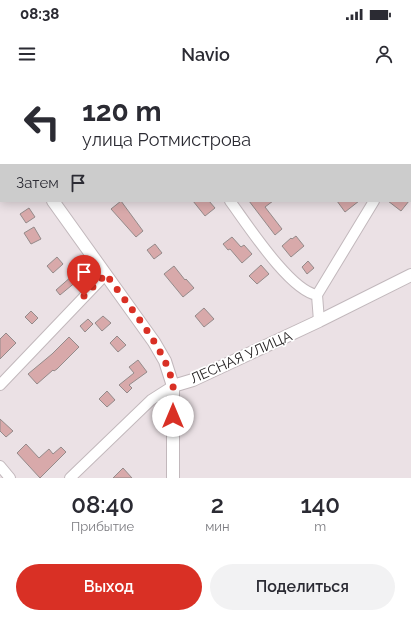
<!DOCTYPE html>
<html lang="ru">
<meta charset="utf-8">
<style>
:root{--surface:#fff;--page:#f2f2f3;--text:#2b2b33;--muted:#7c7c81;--accent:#d93025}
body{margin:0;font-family:Raleway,sans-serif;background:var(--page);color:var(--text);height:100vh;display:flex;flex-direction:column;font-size:15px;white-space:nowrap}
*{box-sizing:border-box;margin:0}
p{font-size:13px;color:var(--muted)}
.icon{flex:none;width:22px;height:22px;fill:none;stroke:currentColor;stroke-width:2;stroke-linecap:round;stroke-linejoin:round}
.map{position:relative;height:398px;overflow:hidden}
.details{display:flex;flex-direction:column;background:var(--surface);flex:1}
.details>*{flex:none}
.guide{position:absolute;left:0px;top:0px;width:411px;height:122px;box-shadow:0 2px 10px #0003;background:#fff;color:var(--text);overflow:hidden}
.pin{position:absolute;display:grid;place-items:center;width:34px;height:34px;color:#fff;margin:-41px -17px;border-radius:50% 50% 50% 0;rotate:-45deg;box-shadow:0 0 4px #0007}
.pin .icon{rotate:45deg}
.me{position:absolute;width:44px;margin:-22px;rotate:0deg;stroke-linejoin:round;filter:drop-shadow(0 0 3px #0008)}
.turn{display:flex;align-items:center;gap:14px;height:84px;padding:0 16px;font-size:18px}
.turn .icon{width:52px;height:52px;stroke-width:2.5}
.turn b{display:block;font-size:28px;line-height:34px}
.then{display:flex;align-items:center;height:38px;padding:0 16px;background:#0003;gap:8px;font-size:15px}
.eta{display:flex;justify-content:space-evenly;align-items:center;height:68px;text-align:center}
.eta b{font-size:24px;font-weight:600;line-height:28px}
.action{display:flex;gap:8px;margin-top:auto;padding:8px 16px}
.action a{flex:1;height:46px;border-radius:24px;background:var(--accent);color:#fff;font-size:16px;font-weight:600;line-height:46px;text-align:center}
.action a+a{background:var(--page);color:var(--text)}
.status{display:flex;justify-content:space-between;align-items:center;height:28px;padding:0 20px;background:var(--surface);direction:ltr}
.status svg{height:11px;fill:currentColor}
header{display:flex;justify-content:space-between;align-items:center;height:52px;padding:0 16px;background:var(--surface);font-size:18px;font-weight:600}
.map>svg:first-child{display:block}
</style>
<div class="status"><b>08:38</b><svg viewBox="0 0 49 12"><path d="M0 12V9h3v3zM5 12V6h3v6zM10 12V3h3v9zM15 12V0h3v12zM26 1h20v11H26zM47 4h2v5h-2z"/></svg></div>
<header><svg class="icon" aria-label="menu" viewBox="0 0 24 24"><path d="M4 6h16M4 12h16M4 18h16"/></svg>Navio<svg class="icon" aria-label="person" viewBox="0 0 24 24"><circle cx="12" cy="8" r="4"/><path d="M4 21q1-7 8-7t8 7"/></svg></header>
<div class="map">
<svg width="411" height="398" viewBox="0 0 411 398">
<rect width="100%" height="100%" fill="#ebe1e5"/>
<!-- building -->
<path fill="#d8a9aa" stroke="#948a8a" d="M121 121 143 151 136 157 111 129Z
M193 121H209L215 128 205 136Z
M249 121H273L265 127 282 149 275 155Z
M337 121H359L345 132Z
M388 121H409L401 131Z
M29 128 35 137 26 143 20 134Z
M34 147 41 159 31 164 24 153Z
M296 156 304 166 291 177 282 166 291 158 292 159Z
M232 157 241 167 244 165 252 174 242 183 230 169 228 170 223 164Z
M155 164 162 173 154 179 147 170Z
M57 177 63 184 53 193 47 186Z
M308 181 314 188 307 194 302 187Z
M261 185 269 194 257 204 249 196Z
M174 186 185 200 186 199 194 208 183 217 164 194Z
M72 196 77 201 60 215 56 210Z
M204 228 214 239 204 247 195 236Z
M31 231 38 238 32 244 25 237Z
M103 236 111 243 102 251 95 243Z
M88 239 93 244 85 252 80 246Z
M6 253 16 263 0 279V259Z
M117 256 126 265 118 272 110 263Z
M69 257 79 267 57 289 54 291 53 290 37 304 28 294 52 274Z
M138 280 147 292 129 305 132 308 127 313 119 305 134 293 129 287Z
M107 311 115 320 107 327 99 319Z
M0 339 13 351 6 357 0 351Z
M26 364 39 378 49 369 53 374 61 367 66 372 40 398 17 373Z
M123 388 132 398H113Z"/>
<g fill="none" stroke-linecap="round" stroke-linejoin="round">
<defs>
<path id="minor" d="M285 0 286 1
M410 60 411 58
M230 121C247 144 290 211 317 215
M319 241 317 215 374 121
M0 305 106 194
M0 386 10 398
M70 398 151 320 173 306"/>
<path id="tertiary" d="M0 48 1 49
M53 121 154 262 165 281 173 306V398
M173 306 193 300 319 241 411 195"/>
</defs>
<!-- minor casing -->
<use href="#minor" stroke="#c2b8bc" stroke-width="12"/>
<!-- tertiary casing -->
<use href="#tertiary" stroke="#c2b8bc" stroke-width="14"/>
<!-- minor -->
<use href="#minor" stroke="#fff" stroke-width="10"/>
<!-- tertiary -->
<use href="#tertiary" stroke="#fff" stroke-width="12"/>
</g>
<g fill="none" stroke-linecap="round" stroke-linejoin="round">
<!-- route -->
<path stroke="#d93025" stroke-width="7" stroke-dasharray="0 12.6" d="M84 216 106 194C126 223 168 271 173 306 174 316 173 327 173 336"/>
</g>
<g text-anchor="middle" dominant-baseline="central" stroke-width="3.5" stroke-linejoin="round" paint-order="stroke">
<!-- street labels -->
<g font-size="14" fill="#211e1f" stroke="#fff">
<text transform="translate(241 277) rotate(-24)">ЛЕСНАЯ УЛИЦА</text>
</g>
</g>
</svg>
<div class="pin" style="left:84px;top:216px;background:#d93025"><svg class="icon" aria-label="arrive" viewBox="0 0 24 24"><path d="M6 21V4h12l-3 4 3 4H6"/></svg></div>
<svg class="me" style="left:173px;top:336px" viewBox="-20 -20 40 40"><circle r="19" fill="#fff"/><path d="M0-13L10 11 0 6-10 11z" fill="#d93025"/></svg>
<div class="guide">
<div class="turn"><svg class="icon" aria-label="left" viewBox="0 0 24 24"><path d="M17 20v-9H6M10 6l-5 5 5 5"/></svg><div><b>120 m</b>улица Ротмистрова</div></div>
<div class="then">Затем<svg class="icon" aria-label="arrive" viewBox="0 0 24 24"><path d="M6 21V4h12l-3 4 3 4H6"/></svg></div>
</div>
</div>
<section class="details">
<div class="eta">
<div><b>08:40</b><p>Прибытие</p></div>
<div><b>2</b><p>мин</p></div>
<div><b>140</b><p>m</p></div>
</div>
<div class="action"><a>Выход</a><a>Поделиться</a></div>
</section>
